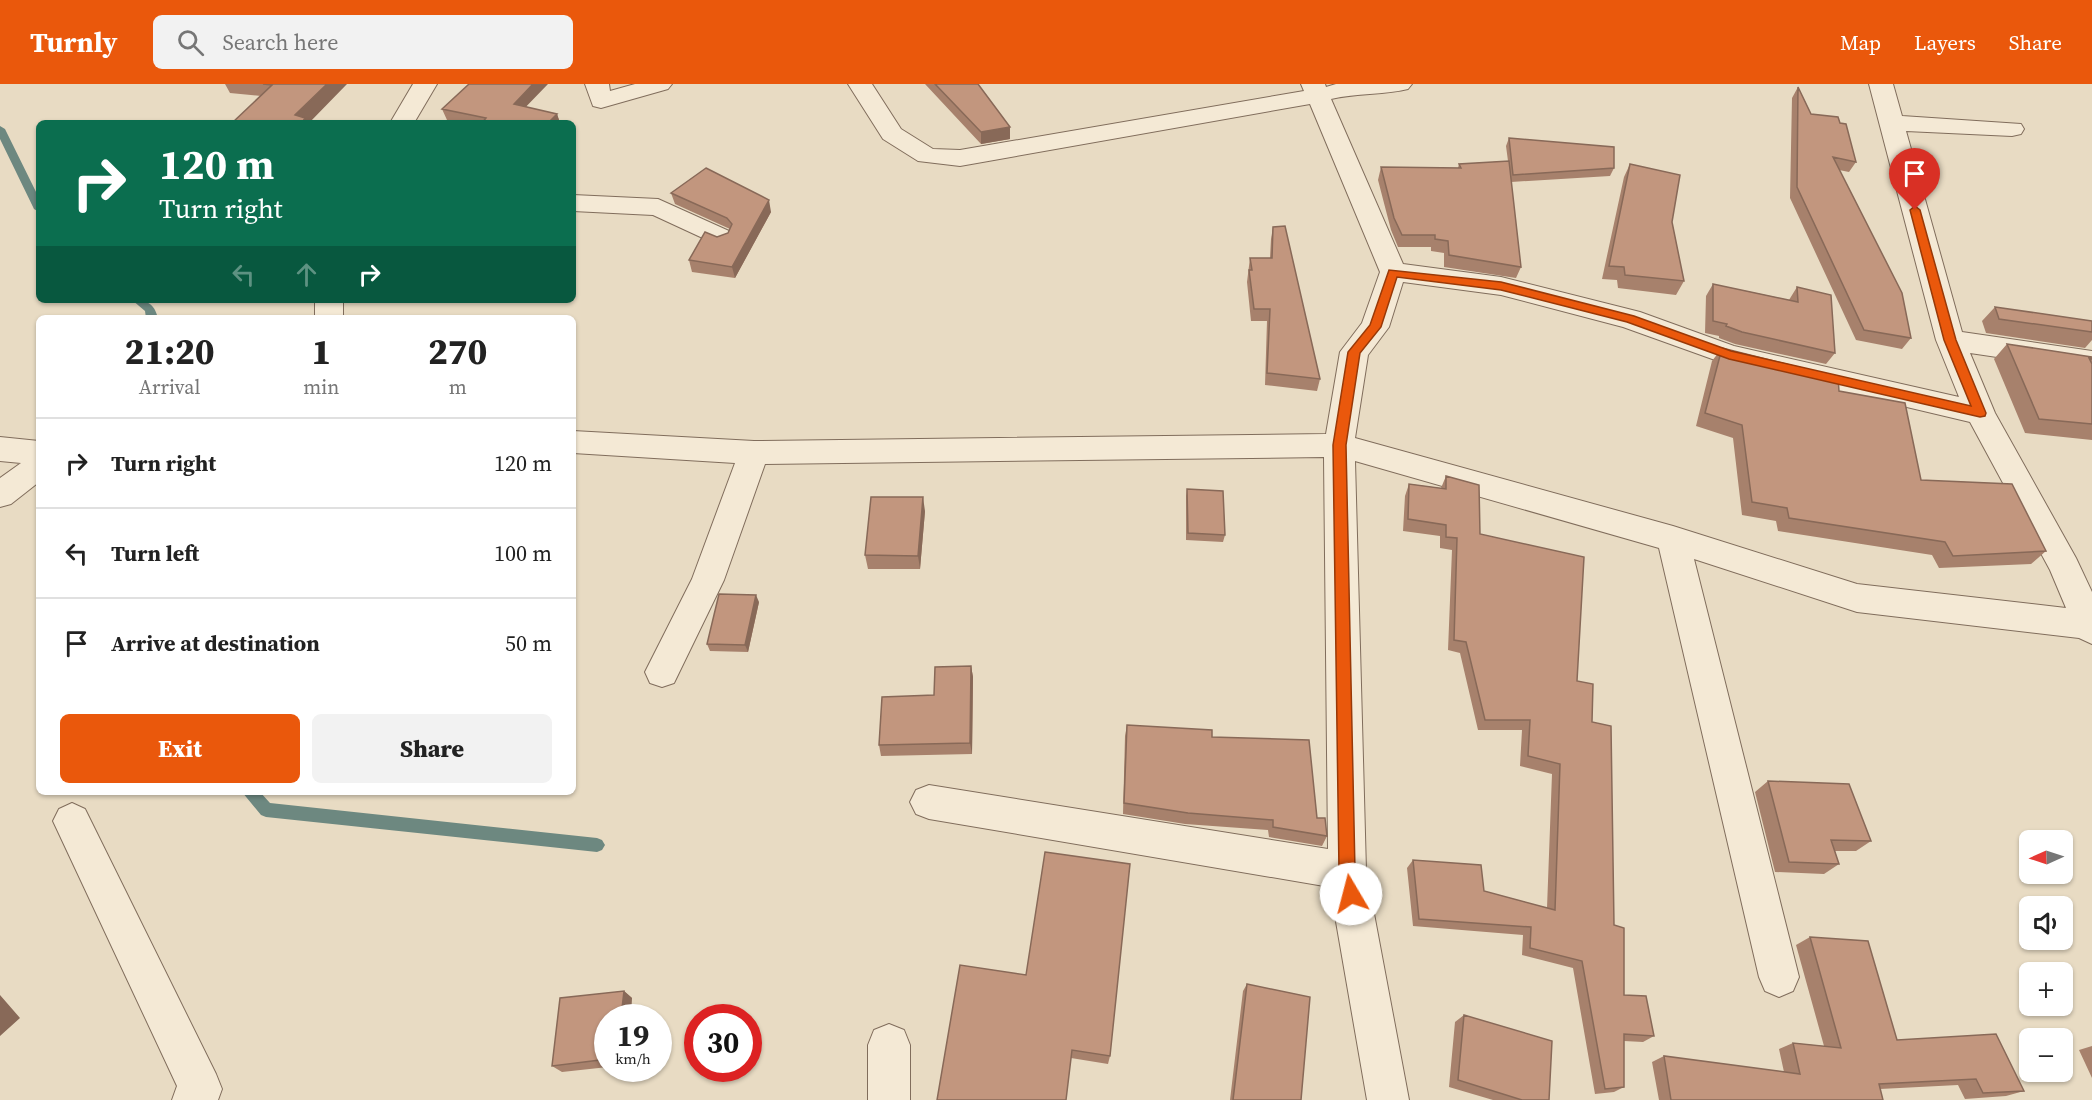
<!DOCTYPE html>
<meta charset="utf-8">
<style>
:root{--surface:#fff;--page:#f2f2f2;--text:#222;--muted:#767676;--line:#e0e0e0;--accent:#ea580c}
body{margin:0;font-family:"Source Serif 4",serif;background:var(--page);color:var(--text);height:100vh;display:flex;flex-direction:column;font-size:22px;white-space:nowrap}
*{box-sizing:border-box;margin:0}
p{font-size:20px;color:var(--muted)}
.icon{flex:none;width:33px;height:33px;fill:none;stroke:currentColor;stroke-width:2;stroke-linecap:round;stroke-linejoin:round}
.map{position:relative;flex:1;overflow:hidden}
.drawer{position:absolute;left:36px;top:231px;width:540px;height:480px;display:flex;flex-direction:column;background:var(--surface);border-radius:9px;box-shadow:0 2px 4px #0004}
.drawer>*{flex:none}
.guide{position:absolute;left:36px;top:36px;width:540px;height:183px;border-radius:9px;box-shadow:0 2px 4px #0004;background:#0b6e4f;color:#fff;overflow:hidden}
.needle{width:39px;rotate:267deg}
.fabs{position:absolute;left:2019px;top:746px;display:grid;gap:12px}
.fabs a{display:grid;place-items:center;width:54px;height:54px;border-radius:9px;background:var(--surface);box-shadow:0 2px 4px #0004;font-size:30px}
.speed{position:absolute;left:594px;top:920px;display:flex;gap:12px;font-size:30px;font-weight:700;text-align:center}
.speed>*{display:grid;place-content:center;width:78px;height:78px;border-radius:50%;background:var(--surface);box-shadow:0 2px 4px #0004;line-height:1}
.speed small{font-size:15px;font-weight:400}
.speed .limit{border:9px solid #d22;background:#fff;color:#111}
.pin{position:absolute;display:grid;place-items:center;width:51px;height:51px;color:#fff;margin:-62px -26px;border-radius:50% 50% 50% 0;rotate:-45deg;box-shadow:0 0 6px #0007}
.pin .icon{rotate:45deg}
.me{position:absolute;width:66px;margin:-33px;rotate:352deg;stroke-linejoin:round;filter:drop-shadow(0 0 4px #0008)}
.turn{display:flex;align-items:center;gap:21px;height:126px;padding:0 24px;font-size:27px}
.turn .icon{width:78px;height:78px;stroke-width:2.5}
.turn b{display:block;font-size:42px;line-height:51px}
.lanes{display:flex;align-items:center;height:57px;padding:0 24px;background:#0003;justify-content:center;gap:30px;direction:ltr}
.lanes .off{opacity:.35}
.eta{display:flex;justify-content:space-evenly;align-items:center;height:102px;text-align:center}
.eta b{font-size:36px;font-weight:800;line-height:42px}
.action{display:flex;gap:12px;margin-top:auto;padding:12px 24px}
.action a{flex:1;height:69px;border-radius:9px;background:var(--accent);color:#fff;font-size:24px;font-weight:800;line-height:69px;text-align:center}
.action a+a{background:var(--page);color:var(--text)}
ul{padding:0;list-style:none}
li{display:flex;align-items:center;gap:18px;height:90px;padding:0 24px;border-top:2px solid var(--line)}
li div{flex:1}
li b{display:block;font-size:22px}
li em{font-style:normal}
header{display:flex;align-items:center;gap:36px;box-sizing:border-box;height:84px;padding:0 30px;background:var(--accent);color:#fff}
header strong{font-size:28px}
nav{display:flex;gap:33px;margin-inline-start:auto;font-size:21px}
.search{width:420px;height:54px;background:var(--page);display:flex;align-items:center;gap:15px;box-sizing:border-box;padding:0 21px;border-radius:9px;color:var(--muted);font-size:22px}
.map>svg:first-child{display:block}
</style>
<header>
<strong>Turnly</strong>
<div class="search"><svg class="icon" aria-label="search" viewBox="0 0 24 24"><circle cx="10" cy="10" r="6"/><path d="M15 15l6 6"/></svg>Search here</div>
<nav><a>Map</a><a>Layers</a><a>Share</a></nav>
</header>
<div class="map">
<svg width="2092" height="1016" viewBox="0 0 2092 1016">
<rect width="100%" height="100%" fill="#e8dbc3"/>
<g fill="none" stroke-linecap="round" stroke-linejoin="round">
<!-- stream -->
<path fill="#6d8880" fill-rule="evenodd" d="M0 42 5 45 39 114V128L34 125 0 55Z
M132 216C147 216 154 219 158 234H146L145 227Z
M242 708H260L270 719 597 754 602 756 605 761 602 766 597 768 266 733 261 731Z"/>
<defs>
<path id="minor" d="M413 0H437L414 39H390Z
M585 0H609L610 7 635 0H672L668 5 601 24 593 22Z
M848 0H872L901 45 933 65 960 66 1304 7 1301 0H1325L1326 3 1336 0H1412L1408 5C1383 11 1357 9 1331 15L1403 180 1501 193 1640 228 1734 262 1959 313 1936 256 1869 0H1893L1902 32 2021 40 2024 45 2021 50 2012 52 1906 47 1962 248 2092 267V287L1970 269 1995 329 2076 474 2092 508V560L2079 554 1857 528 1694 475 1799 893 1793 907 1779 913 1765 907 1759 893 1659 464 1355 377 1366 787 1409 1016H1367L1330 803 929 735 916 730 910 718 916 706 929 701 1328 765 1324 373 765 380 724 496 674 599 662 603 650 599 645 588 692 495 735 379 573 369V347L754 357 1326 350 1340 268 1362 239 1380 188 1310 20 960 82 918 77 883 55ZM1403 198 1501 211 1623 243 1729 281 1970 338 2050 486 2066 524 1857 500 1673 442 1355 354 1368 271 1389 243Z
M573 111 658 115 729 147 733 153 729 159 720 162 653 131 573 127Z
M315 216H343V234H315Z
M0 353 39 357V398L11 420 0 423V394L21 379 0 377Z
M72 719 85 725 216 990 222 1005 218 1016H172L177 1002 53 737 59 725Z
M889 940 904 946 910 961V1016H868V961L874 946Z"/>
</defs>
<!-- minor casing -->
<use href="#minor" stroke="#806d5c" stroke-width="2"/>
<!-- minor -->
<use href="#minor" fill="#f4e9d5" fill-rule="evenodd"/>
</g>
<!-- wall -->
<path fill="#a7816c" d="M225 0H347L261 12 230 9Z
M925 0H978L1010 43V55L981 60Z
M1798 3 1811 30 1840 39 1856 78 1849 88 1839 86 1911 254 1902 265 1856 256 1790 114 1792 14Z
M526 23 557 30 560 39H460L447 36 442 25Z
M1509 54 1614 84 1610 92 1511 98 1521 183 1516 194 1444 183V169L1431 167V163H1398L1391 146 1378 96 1381 83 1458 84 1459 80 1508 77 1506 62Z
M1630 80 1672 138 1684 197 1676 211 1618 204 1617 196 1602 195 1624 93Z
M671 109 771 128 735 194 692 188 689 176 717 153 728 149 730 145 675 120Z
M1273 143 1320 295 1317 307 1265 301 1267 237H1251L1247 198 1250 174H1270L1271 155Z
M1713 200 1789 216 1797 203 1835 269 1826 280 1735 260 1719 254V252L1705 249 1706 212Z
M1995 223 2092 237V256L2085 264 1986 249 1982 237Z
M2007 260 2092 273V356L2025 349 1994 275Z
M1722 264 1839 307 1921 396 2046 467 2031 480 1939 484 1932 471 1778 447 1776 437 1742 431 1733 354 1696 342 1712 277Z
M1446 392 1480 450 1577 597 1592 638 1614 841 1624 911 1654 952 1643 958 1624 957V1003L1614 1008 1595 1010 1573 884 1522 871 1523 851 1413 842 1407 784 1413 776 1484 807 1547 824 1552 690 1520 682 1522 646H1478L1460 569 1448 566 1452 466 1440 464V452L1403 447 1405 412 1409 400 1441 404Z
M1187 405 1225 451 1223 458 1186 456V412Z
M925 427 920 485H868L865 471Z
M759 518 748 568 710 567 707 560Z
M971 582 973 593 972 670 881 672 879 661 934 611Z
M1127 641 1212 653 1317 734 1327 752 1322 762 1269 753 1268 746 1185 740 1123 730 1125 652Z
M1768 697 1871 757 1856 767H1835L1839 780 1824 790 1775 788 1755 708Z
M1810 853 1897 956 2024 1007 2006 1012 1965 1015 1958 1001 1880 1005 1883 1016H1659L1652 978 1664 972 1784 988 1779 965 1793 959 1824 962 1796 861Z
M960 881 1110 972 1108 980 1071 974Z
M1247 900 1301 1016H1230L1243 907Z
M624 907 632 914 608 933V983L562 988 552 982Z
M1464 931 1549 1016H1493L1449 1003 1455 938Z
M2092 962V994L2079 966Z"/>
<!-- shaded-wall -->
<path fill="#886958" d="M327 0H347L309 39H300L295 31Z
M533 0H548L518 31 514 20Z
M557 30 560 39H548Z
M1010 43V55L981 60V48Z
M769 116 771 128 735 194 732 183Z
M923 413 925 427 920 485 918 472Z
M756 511 759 518 748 568 745 561Z
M971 582 973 593 972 670 970 659Z
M624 907 632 914 631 933H621Z
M0 911 20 934 0 952Z"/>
<!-- building -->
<path fill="#c2967e" stroke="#886958" stroke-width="1.5" d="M263 0H327L295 31 305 34 302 39H232L272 1Z
M469 0H533L514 20 557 30 548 39H482L486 34 442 25Z
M935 0H978L1010 43 981 48Z
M1798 3 1811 30 1838 33 1840 39 1846 40 1856 78 1833 73 1902 209 1911 254 1864 246 1797 103Z
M1509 54 1614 63V84L1513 91Z
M1509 77 1521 183 1449 171 1448 157 1435 155V151H1402L1394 134 1381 83 1461 84 1459 80Z
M1630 80 1680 91 1672 138 1684 197 1625 191 1624 183 1609 182Z
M706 84 769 116 732 183 689 176 705 148 717 153 728 149 732 140 727 134 671 109Z
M1285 142 1320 295 1267 289 1270 225H1254L1249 186H1252L1250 174H1272L1273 143Z
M1713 200 1798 218 1797 203 1831 211 1835 269 1742 248 1726 242 1727 240 1713 237Z
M1995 223 2092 237V248L1999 235Z
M2007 260 2092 273V275L2089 274 2092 280V340L2039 335Z
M1722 264 1838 293 1839 307 1905 319 1921 396 2012 400 2046 467 1953 472 1945 458 1789 434 1787 424 1752 418 1742 341 1705 329Z
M1446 392 1479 401 1480 450 1584 473 1577 597 1593 600 1592 638 1611 642 1614 841 1624 844V911L1646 912 1654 952 1624 950V1003L1605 1005 1582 877 1530 864 1531 843 1419 835 1413 776 1481 781 1484 807 1555 826 1560 680 1528 672 1530 636H1485L1466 558 1454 556 1457 454 1446 453V441L1408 435 1409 400 1446 405Z
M1187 405 1223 407 1225 451 1188 449Z
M871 413H923L918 472 865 471Z
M719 510 756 511 745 561 707 560Z
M971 582 970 659 879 661 882 613 934 611 935 583Z
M1127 641 1212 646V653L1309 656 1317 734H1325L1327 752 1273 743V736L1188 729 1124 719Z
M1768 697 1849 700 1871 757 1831 756 1839 780 1789 778Z
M1045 768 1130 780 1110 972 1072 966 1066 1016H937L960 881 1026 891Z
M1810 853 1868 857 1897 956 1996 950 2024 1007 1983 1009 1976 995 1879 1000 1883 1016H1671L1664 972 1800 990 1793 959 1841 964Z
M1247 900 1310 913 1301 1016H1233Z
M624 907 621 933H608V975L552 982 560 914Z
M1464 931 1552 957 1549 1016H1522L1458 996Z"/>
<!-- route -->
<path fill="#ea580c" stroke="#983908" stroke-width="1.5" d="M1915 122 1920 126 1956 256 1986 329 1985 332 1980 333 1729 275 1627 238 1501 206 1397 193 1381 243 1360 269 1346 361 1355 787 1359 810 1357 816 1351 818 1346 816 1339 787 1333 361 1348 268 1370 241 1389 186 1501 198 1634 232 1731 267 1971 322 1944 256 1910 126Z"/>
</svg>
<div class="fabs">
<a><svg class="needle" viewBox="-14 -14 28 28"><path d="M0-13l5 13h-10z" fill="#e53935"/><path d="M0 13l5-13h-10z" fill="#767676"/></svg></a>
<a><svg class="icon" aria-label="sound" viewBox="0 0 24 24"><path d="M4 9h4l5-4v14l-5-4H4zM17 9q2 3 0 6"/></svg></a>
<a>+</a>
<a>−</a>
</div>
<div class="speed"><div>19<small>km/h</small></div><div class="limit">30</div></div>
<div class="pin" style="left:1915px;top:126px;background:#d93025"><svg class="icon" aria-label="arrive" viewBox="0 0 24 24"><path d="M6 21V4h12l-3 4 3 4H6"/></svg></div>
<svg class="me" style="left:1351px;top:810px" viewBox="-20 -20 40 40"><circle r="19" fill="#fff"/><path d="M0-13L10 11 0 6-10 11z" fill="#ea580c"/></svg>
<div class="guide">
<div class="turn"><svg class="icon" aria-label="right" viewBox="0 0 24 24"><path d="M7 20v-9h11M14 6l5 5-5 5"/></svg><div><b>120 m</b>Turn right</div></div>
<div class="lanes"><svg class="icon off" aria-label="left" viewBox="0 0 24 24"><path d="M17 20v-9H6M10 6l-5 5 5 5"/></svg><svg class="icon off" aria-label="ahead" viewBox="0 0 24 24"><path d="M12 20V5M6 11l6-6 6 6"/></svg><svg class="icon" aria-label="right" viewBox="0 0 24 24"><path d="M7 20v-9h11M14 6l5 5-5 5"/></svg></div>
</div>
<section class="drawer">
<div class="eta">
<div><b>21:20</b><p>Arrival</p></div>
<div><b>1</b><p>min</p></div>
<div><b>270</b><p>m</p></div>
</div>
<ul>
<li><svg class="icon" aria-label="right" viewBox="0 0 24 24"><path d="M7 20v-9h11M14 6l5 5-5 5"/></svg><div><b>Turn right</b></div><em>120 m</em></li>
<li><svg class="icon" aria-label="left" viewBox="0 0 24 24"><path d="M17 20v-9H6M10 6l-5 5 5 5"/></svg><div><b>Turn left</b></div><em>100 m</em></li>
<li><svg class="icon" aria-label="arrive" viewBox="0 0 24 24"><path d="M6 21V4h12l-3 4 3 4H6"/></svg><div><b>Arrive at destination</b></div><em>50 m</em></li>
</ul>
<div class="action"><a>Exit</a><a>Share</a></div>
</section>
</div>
